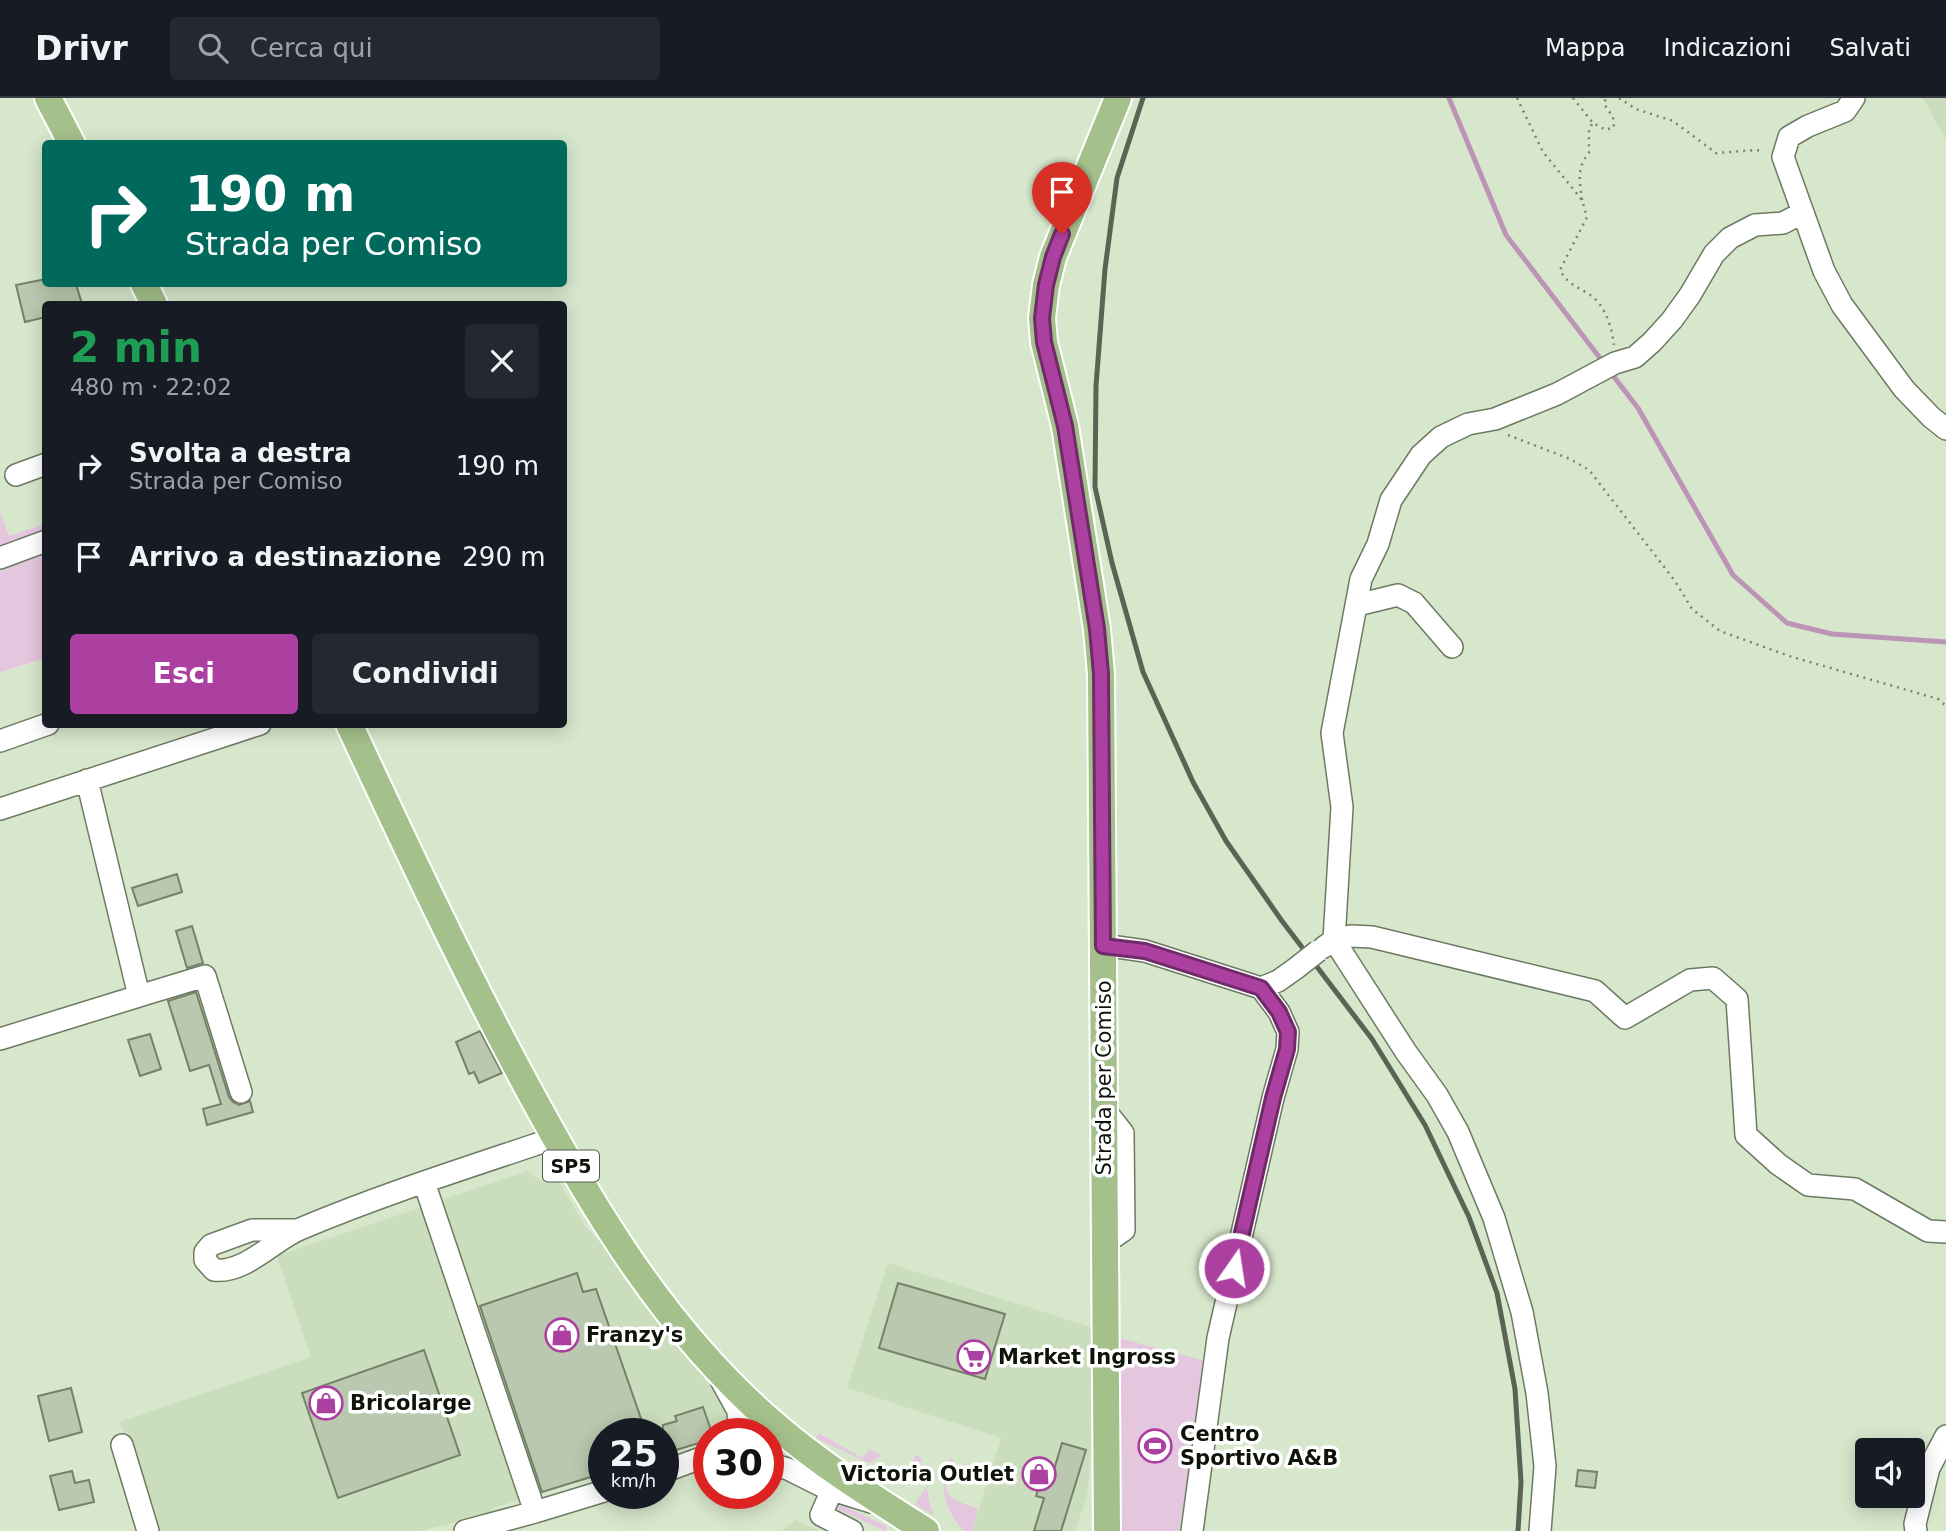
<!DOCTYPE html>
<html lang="it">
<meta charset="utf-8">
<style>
:root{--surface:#171b24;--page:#242831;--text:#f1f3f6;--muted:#9ea1a6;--line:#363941;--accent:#ab40a0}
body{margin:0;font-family:"DejaVu Sans",sans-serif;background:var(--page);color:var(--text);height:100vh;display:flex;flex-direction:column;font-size:26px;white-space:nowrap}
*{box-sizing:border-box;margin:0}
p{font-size:23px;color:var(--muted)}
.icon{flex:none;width:38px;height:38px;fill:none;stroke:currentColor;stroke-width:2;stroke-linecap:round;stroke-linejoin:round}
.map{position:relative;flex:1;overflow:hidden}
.side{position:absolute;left:42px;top:203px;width:525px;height:427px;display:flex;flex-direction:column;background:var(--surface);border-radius:7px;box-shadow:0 4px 18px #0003}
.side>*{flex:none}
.top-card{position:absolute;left:42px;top:42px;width:525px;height:147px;border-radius:7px;box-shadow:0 4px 18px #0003;background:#00695c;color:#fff;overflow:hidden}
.fabs{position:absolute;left:1855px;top:1340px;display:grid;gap:14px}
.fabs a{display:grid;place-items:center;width:70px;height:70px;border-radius:7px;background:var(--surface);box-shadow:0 4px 18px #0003;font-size:35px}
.speed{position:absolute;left:588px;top:1320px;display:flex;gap:14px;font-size:35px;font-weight:700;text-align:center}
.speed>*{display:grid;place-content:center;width:91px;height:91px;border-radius:50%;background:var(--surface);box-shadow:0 4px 18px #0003;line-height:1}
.speed small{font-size:18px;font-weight:400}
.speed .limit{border:10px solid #d22;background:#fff;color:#111}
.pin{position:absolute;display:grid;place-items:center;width:60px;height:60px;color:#fff;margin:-72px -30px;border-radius:50% 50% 50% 0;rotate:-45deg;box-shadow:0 0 7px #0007}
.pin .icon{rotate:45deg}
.me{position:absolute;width:77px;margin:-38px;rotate:13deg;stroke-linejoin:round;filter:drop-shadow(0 0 5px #0008)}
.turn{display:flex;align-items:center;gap:24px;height:147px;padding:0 28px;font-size:32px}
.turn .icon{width:91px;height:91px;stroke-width:2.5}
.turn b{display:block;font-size:49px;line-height:60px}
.round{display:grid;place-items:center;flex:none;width:74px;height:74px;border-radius:7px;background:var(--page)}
.head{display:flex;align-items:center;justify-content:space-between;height:119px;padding:0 28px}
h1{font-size:42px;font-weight:600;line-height:52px;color:#1e9e55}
.primary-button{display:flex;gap:14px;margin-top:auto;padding:14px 28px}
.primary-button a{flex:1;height:80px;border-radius:7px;background:var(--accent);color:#fff;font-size:28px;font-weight:600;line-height:80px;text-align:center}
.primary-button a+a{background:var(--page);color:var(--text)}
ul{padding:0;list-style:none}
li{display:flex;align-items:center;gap:21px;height:91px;padding:0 28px}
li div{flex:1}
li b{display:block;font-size:26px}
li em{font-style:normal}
header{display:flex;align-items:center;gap:42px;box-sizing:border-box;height:98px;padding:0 35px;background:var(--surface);border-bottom:2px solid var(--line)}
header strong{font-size:33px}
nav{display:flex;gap:38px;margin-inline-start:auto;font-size:24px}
.search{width:490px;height:63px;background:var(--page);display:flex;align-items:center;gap:18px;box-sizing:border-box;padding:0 24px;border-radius:7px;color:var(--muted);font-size:26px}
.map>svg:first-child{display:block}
</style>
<header>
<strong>Drivr</strong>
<div class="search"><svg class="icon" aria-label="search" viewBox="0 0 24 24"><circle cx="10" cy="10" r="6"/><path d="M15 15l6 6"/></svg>Cerca qui</div>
<nav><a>Mappa</a><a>Indicazioni</a><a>Salvati</a></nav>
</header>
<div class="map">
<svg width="1946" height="1433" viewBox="0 0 1946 1433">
<rect width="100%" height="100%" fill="#d7e7cc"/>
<!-- built -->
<path fill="#caddbc" d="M1924 0H1946V42L1923 0Z
M528 1073 540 1083 554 1075 585 1128 605 1149 717 1295 728 1325 727 1335H709V1342L663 1356V1335H604V1375L493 1410 490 1415 420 1433H156L120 1324 311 1259 277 1158Z
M888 1165 1091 1229 1092 1345 1087 1398 1075 1433H972L1001 1340 847 1290Z
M796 1422 819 1433H781Z"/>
<!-- green -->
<path fill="#e5c6df" d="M0 414 9 438 46 426 45 560 0 574Z
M1115 1239 1206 1263 1179 1433H1118Z
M819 1335 862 1360 869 1351 881 1357 872 1364H866L816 1340Z
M918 1357 922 1363 901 1392 915 1358Z
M949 1360 953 1362C940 1399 944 1398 978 1411L972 1433 962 1432C943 1407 939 1390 949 1360Z
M927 1388 929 1403 934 1417 916 1407V1404Z
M835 1404 887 1428 885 1433 833 1409Z"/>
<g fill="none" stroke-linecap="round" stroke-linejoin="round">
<!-- stream -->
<path stroke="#bc94b5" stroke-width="5" d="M1449 0 1506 137 1603 264
M1611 275 1638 310 1733 477 1787 525 1832 536 1946 544"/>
</g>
<!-- building -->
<path fill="#b9c8ae" stroke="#74826a" stroke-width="2" d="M46 181V186H76L82 206H46V219L25 224 16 187Z
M177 776 182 794 138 808 132 790Z
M192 828 203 865 187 870 176 833Z
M196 894 229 999 233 1004 239 1007 250 1003 253 1014 207 1027 203 1011 221 1006 209 967 190 973 168 903Z
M480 933 502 975 479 985 474 974 469 976 456 944Z
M150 936 161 971 140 978 128 942Z
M577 1175 583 1194 596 1191 646 1335H604V1375L542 1394 480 1208Z
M898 1185 1005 1216 985 1281 879 1250Z
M424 1252 460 1357 338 1400 302 1295Z
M71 1290 82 1334 49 1343 38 1298Z
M703 1309 712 1335H709V1342L663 1356V1327L677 1323 675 1318Z
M1062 1345 1086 1352 1061 1433H1034L1044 1400 1036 1398 1044 1372 1053 1375Z
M1578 1372 1597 1374 1595 1390 1576 1388Z
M72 1373 75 1385 89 1382 94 1404 59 1412 50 1378Z"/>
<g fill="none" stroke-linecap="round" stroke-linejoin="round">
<defs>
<path id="minor" d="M1854 0 1845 13 1808 28 1789 39 1783 59 1824 173 1842 207 1904 291 1931 319 1946 331
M16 377 46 366
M0 460 46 443
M1357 507 1398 497 1414 505 1452 549
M0 643 48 626
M0 711 260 626
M1103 847 1145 853 1261 890 1278 883 1295 871
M1324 849 1334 842 1342 709 1332 635 1361 481 1378 446 1391 402 1421 357 1441 339 1468 326 1495 321 1557 296 1615 265 1635 259 1652 244 1672 222 1690 197 1714 156 1730 140 1755 127 1783 125 1802 115
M139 898 205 878 241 994
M0 941 139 898 87 682
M1104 1011 1123 1035 1124 1132 1105 1145
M424 1084 535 1414
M297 1132H252L211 1147 205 1154V1162L214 1172C245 1176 275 1141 300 1131 383 1096 469 1069 555 1040
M722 1284 738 1313 739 1335
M750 1335 773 1326 772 1340 768 1346
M122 1347 148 1433
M768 1365 788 1371 826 1390 871 1404
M663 1374 709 1357
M832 1392 821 1417 852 1433
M465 1433 535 1414 604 1393
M1192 1433 1218 1240 1273 1000 1287 951 1288 934 1279 914 1261 890
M1540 1433 1545 1368 1537 1295 1522 1214 1494 1120 1458 1034 1437 997 1406 954 1334 842 1351 838 1372 839 1595 893 1625 920 1690 882 1713 880 1737 901 1746 1037 1778 1066 1808 1087 1855 1091 1928 1133 1946 1134
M1916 1433 1915 1426 1929 1370 1946 1338"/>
<path id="major" d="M48 0 72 46
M144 186 154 206
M349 626C405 746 461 866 524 983 591 1108 665 1233 775 1327 821 1367 874 1400 926 1433
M1107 1433 1101 576 1097 531 1065 328 1044 244 1042 220 1046 187 1053 159 1118 0"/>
</defs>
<!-- minor casing -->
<use href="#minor" stroke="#6c7a62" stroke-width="24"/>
<!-- major casing -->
<use href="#major" stroke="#fff" stroke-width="30"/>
<!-- path -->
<path stroke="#798371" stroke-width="2.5" stroke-dasharray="2 5" stroke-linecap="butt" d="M1517 0 1543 54 1582 102 1587 119 1560 172C1569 189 1581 189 1594 200 1607 212 1612 231 1614 247
M1573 0 1593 25 1606 32 1614 29 1613 19 1604 6 1606 0
M1619 0 1636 11 1673 23 1716 55 1757 52 1764 54
M1582 102C1580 84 1576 70 1589 55V32L1592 26
M1508 337 1570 361 1589 372 1675 483 1692 511 1720 533 1789 558 1938 601 1946 608"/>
<!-- minor -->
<use href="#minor" stroke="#fff" stroke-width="21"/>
<!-- major -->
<use href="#major" stroke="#a5c18b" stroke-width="26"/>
<!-- rail -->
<path stroke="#5b6454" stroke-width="5" d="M1143 0 1117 80 1105 171 1096 288 1095 389 1112 465 1143 574 1193 684 1226 743 1282 823 1372 941 1425 1027 1469 1119 1497 1195 1515 1291 1521 1384 1518 1433"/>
<defs>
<path id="minor-bridge" d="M1295 871 1318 853"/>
</defs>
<!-- minor-bridge casing -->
<use href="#minor-bridge" stroke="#6c7a62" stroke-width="24" stroke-linecap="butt"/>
<!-- minor-bridge -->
<use href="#minor-bridge" stroke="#fff" stroke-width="21"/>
</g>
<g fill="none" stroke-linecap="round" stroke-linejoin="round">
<defs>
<path id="route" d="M1062 136 1053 159 1046 187 1042 220 1044 244 1065 328 1097 531 1101 576 1103 848 1145 853 1261 890 1279 914 1288 934 1287 951 1273 1000 1234 1170"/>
</defs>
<!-- route casing -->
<use href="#route" stroke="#6f2a68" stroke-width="18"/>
<!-- route -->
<use href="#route" stroke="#ab40a0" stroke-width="12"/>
</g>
<!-- icons -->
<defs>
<symbol id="shop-ring" viewBox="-11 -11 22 22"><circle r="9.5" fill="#fff" stroke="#ab40a0" stroke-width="1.5"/><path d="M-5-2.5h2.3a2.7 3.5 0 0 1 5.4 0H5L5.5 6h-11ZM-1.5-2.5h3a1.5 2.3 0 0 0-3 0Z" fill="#ab40a0"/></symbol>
<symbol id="supermarket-ring" viewBox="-11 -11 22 22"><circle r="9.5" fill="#fff" stroke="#ab40a0" stroke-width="1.5"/><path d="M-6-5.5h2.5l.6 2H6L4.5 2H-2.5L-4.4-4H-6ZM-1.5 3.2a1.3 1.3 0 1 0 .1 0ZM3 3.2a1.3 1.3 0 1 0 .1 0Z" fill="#ab40a0"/></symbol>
<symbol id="stadium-ring" viewBox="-11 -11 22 22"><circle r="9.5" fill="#fff" stroke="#ab40a0" stroke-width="1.5"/><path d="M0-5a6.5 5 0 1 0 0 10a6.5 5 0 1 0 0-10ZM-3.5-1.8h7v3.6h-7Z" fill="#ab40a0"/></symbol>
</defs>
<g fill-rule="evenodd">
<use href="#shop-ring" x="543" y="1218" width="38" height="38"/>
<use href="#supermarket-ring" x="955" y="1240" width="38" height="38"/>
<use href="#shop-ring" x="307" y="1286" width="38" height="38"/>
<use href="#stadium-ring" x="1136" y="1329" width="38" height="38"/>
<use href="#shop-ring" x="1020" y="1357" width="38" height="38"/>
</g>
<g text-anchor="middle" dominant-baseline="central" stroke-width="7" stroke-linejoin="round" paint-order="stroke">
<!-- shield labels -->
<rect fill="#fff" stroke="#575a54" stroke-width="2" x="543" y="1052.5" width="56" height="31" rx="5"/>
<g font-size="19" font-weight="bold" fill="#0f140b">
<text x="571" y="1068">SP5</text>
</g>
<!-- street labels -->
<g font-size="21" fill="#0f140b" stroke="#fff">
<text transform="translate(1104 980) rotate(-90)">Strada per Comiso</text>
</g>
<!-- poi labels -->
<g font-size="21" font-weight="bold" fill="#0f140b" stroke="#fff" text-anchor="start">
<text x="586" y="1237">Franzy's</text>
<text x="998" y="1259">Market Ingross</text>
<text x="350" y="1305">Bricolarge</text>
<text x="1180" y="1336">Centro<tspan x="1180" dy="24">Sportivo A&amp;B</tspan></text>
<text x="1014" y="1376" text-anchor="end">Victoria Outlet</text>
</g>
</g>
</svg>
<div class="fabs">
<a><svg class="icon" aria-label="sound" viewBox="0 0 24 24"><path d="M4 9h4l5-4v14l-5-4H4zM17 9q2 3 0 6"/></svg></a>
</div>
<div class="speed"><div>25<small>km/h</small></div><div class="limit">30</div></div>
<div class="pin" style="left:1062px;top:136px;background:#d93025"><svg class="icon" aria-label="arrive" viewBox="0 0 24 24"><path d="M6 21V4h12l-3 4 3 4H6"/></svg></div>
<svg class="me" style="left:1234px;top:1170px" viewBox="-20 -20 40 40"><circle r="17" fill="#ab40a0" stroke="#fff" stroke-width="3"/><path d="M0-11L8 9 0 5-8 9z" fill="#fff"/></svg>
<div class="top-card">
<div class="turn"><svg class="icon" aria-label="right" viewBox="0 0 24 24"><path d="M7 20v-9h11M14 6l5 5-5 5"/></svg><div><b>190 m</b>Strada per Comiso</div></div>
</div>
<section class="side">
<div class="head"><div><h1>2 min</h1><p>480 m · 22:02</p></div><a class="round"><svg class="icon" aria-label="close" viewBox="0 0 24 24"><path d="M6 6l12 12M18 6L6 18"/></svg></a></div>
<ul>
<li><svg class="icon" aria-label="right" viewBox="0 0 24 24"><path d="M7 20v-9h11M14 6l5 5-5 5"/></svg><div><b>Svolta a destra</b><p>Strada per Comiso</p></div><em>190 m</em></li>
<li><svg class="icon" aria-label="arrive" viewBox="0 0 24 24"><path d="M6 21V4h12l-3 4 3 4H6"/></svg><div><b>Arrivo a destinazione</b></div><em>290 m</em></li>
</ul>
<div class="primary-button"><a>Esci</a><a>Condividi</a></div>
</section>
</div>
